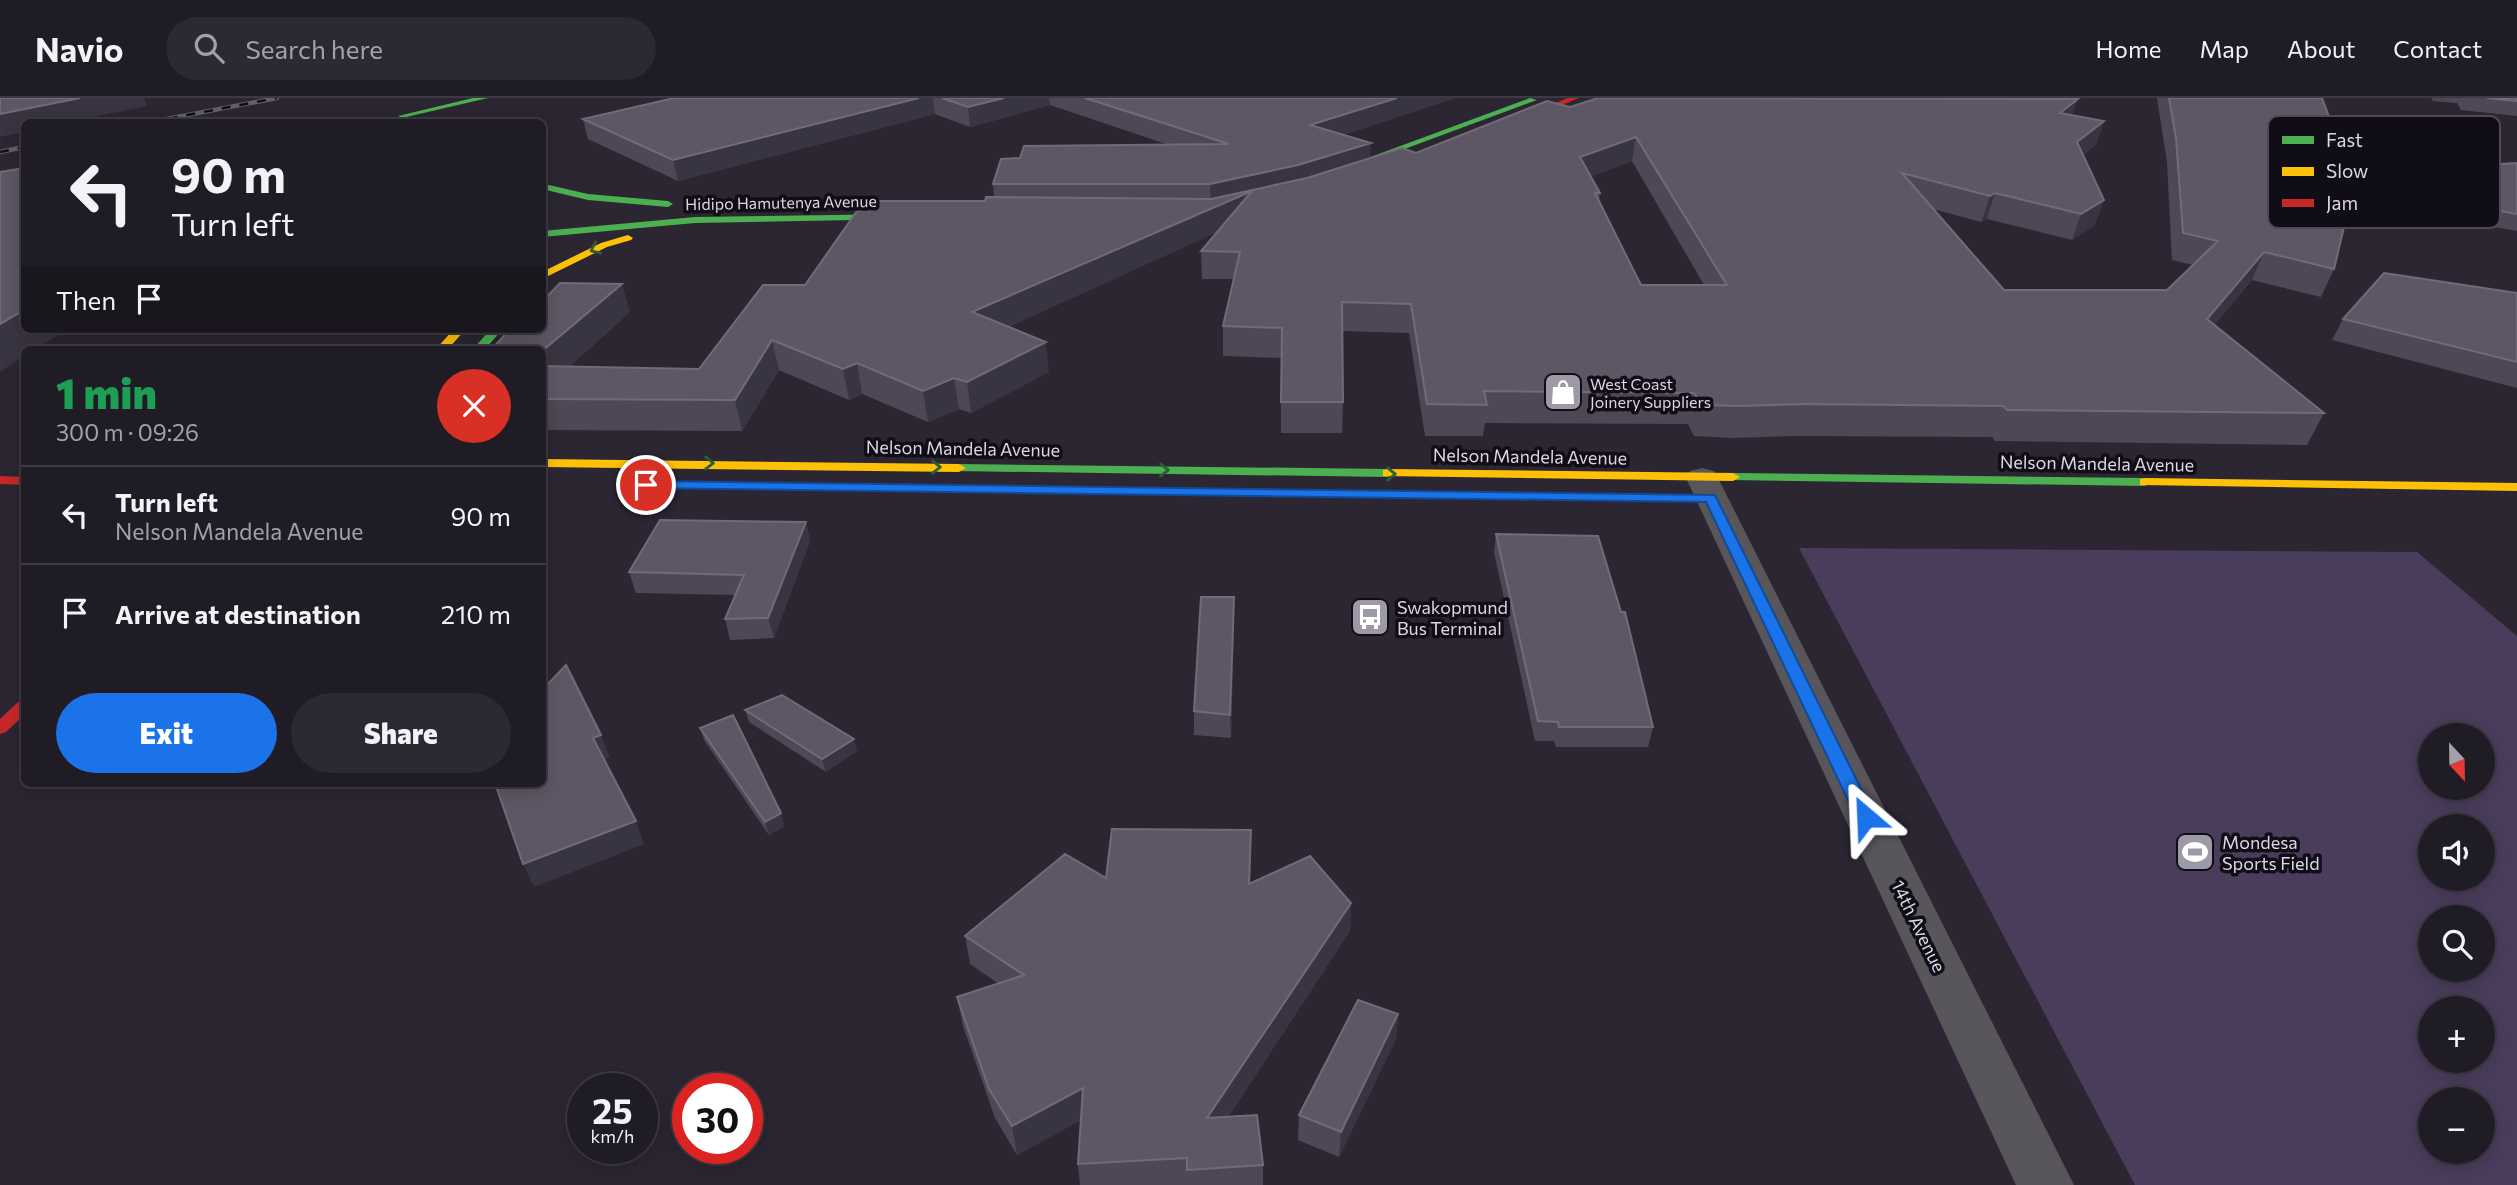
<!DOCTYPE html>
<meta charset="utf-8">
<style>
:root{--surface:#201c26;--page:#2d2932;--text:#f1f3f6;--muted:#a2a1a7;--line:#3d3a43;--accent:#1a73e8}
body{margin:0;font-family:Commissioner,sans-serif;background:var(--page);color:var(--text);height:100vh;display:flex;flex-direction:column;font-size:26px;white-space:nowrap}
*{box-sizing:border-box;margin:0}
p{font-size:23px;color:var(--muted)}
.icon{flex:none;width:38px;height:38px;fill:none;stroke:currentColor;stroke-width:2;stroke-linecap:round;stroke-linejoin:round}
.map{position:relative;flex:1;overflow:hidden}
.drawer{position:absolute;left:21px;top:248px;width:525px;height:441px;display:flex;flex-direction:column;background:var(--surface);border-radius:10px;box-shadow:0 4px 18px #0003,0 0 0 2px var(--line)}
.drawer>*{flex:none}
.hud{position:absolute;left:21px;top:21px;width:525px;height:214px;border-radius:10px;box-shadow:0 4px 18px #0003,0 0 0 2px var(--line);background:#201c26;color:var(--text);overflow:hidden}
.needle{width:46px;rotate:158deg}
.tools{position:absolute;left:2418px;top:625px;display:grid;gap:14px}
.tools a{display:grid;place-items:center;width:77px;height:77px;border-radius:50%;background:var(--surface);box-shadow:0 4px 18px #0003,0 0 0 2px var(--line);font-size:35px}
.speed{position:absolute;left:567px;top:975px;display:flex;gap:14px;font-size:35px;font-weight:700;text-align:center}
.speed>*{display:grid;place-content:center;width:91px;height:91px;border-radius:50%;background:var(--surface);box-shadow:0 4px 18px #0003,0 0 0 2px var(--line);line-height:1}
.speed small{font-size:18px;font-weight:400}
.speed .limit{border:10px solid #d22;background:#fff;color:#111}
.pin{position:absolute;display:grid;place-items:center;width:60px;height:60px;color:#fff;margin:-30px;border:4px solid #fff;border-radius:50%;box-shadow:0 2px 7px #0007}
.me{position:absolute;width:77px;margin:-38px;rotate:334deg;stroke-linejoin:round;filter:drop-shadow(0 0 5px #0008)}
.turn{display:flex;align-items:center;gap:24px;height:147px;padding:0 35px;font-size:32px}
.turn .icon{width:91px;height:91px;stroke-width:2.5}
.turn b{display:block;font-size:49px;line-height:60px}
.then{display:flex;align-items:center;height:66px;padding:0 35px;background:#0003;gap:14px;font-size:26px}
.round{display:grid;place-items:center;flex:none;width:74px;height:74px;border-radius:37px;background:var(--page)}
.headline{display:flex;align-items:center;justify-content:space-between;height:119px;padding:0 35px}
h1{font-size:42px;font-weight:800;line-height:52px;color:#1e9e55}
.primary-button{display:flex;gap:14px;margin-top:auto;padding:14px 35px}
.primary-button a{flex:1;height:80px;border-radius:42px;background:var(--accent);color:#fff;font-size:28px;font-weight:800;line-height:80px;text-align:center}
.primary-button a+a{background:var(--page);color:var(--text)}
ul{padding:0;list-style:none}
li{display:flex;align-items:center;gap:21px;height:98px;padding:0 35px;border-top:2px solid var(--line)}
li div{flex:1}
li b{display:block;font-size:26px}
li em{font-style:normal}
header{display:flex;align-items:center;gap:42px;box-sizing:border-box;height:98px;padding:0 35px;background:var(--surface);border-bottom:2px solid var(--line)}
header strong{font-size:33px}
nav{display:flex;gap:38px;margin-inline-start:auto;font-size:24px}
.search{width:490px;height:63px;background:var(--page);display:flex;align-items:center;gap:18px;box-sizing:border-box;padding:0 24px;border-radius:38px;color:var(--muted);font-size:26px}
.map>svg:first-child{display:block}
</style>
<header>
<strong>Navio</strong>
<div class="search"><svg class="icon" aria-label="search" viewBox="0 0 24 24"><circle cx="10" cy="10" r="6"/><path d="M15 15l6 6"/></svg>Search here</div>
<nav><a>Home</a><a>Map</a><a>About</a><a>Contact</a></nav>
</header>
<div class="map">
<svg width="2517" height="1087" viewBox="0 0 2517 1087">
<rect width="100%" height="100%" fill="#2b2632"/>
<!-- green -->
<path fill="#4a3d5c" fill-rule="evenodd" d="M1799 450 2417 454 2517 538V1087H2135ZM2431 637H2483V690H2431ZM2431 728H2483V780H2431ZM2431 819H2483V872H2431ZM2431 910H2483V962H2431ZM2431 1001H2483V1054H2431Z"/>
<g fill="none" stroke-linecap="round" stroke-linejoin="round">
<!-- street -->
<path fill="#58565b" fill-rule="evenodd" d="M1702 370 1714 373 1718 380 2074 1087H2016L1686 380 1690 373Z"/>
<!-- fast -->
<path fill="#4caf50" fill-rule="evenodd" d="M473 0H488L402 20 398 18Z
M1530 0 1537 2 1356 69 1349 67Z
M549 87 588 96 668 103 673 106 668 109 588 102 546 92V88Z
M903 116 908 119 906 121 695 125 542 139V133L695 119Z
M491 231H503L484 252H472Z
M959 366 1388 371 1395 375 1388 379 954 373 952 370Z
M1733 375 2145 380 2152 384 2145 388 1728 382 1726 379Z"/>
<!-- slow -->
<path fill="#ffc107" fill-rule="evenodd" d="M628 137 633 140 631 142 607 149 542 181V174L601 145Z
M454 231H466L447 252H435Z
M542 361 959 366 966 370 959 374 542 369Z
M1388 371 1733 375 1740 379 1733 383 1383 378V372Z
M2145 380 2517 385V393L2140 387V381Z"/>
<!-- jam -->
<path fill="#c62828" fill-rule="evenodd" d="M1568 0H1579L1515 26 1508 24Z
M0 378 24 379V387L0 386Z
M24 603V617L6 634 0 636V621L18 604Z"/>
<defs>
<path id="rail" d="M151 24 277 0
M0 54 24 49"/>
</defs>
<!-- rail casing -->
<use href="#rail" stroke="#625f67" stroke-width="4.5"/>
<!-- rail -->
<use href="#rail" stroke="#110d17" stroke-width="2.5" stroke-dasharray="9" stroke-linecap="butt"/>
</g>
<!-- wall -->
<path fill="#4e4856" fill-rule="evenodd" d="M674 0H1455L1342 37 1370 60 1416 55 1570 9 2072 17 2104 23 2096 47 2083 57 2104 102 2094 128 2072 142 1987 121 1981 124 1933 111 2004 192H2167L2193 167 2172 162 2167 64 2157 0H2322L2334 171 2321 199 2252 182 2214 227 2324 315 2307 347 1995 343 1992 339 1796 338 1731 340 1694 338 1688 326 1485 325 1483 338H1425L1409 235 1342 233 1343 304 1342 335H1281V260L1223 258V228L1234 181H1202L1201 153 1217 134 1008 229 1049 274 971 315 959 311 928 324 862 296 849 302 779 272 742 333 542 332V252L630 214 569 269 699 271 805 187 994 99 993 86 1020 60 1169 47 1050 7 970 29 935 16 678 83 588 41 583 21ZM1632 63 1704 187H1641L1599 103 1600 95 1591 78Z
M2431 0H2517V18L2461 12 2457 5 2433 3Z
M2517 65V133L2435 118 2443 102Z
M2517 195V290L2332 242 2343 221Z
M806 424 810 443 774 540 730 542 725 521 735 497 636 495 629 474Z
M1496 436 1653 629 1648 649H1556L1554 643H1535L1494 454Z
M1234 522 1231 640 1194 637V613Z
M745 612 857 653 826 674 749 624Z
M700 630 784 728 769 737 704 642Z
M1251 760 1250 785 1351 805 1350 833 1228 1019 1263 1067V1087H1080L1078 1066 1081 1022 1017 1057 995 1020 963 928 957 899 999 886 970 866 965 838 1106 780Z
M1398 916 1396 941 1339 1059 1298 1042 1299 1017Z"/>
<!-- shaded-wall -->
<path fill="#393441" d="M80 0H144L147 8 69 24H24V34L0 39V16Z
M919 0H933L935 16 678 83 673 62Z
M1004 0H1049L1050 7 970 29 968 9Z
M1397 0H1455L1310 47V27Z
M2078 1 2070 23 2060 15Z
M2104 23 2096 47 2069 68 2077 44Z
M1636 39 1632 63 1576 83 1580 59Z
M1371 45 1370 65 976 243 972 214 1211 107 1210 86Z
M1995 95 1987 121 1981 124 1990 98Z
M2104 102 2094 128 2072 142 2081 116Z
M2264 154 2252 182 2194 251 2207 221Z
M622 186 630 214 542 293V253Z
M24 212V231H68L34 252H24V258L0 274V226Z
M772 242 779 272 742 333 735 302Z
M1046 244 1049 274 971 315 967 284Z
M857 265 862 296 849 302 843 271Z
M954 280 959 311 928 324 923 293Z
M806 424 810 443 774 540 768 520Z
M1234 499V522L1231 640 1230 617Z
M601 637 610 660 602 662 593 640Z
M854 641 857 653 826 674 822 661Z
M781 715 784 728 769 737 765 724Z
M636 723 644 746 534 789 523 766Z
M1251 732V760L1249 814V786Z
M1351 805 1350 833 1208 1049 1207 1020Z
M1398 916 1396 941 1339 1059 1341 1034Z
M1083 990 1087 1019 1017 1057 1012 1028Z"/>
<!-- building -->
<path fill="#5d5765" stroke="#716b79" stroke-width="2" fill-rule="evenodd" d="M0 0H80L0 16Z
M674 0H919L673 62 583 21Z
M942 0H1004L968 9Z
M1085 0H1397L1310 27 1371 45 1298 67 1210 86H993L1001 61 1020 60 1024 48 1229 46Z
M1598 0 2078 1 2060 15 2104 23 2077 44 2104 102 2081 116 1995 95 1990 98 1902 75 2004 192H2167L2218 143 2183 135 2176 40 2169 0H2322L2347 67 2359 66 2334 171 2264 154 2207 221 2324 315 2007 312 2003 308 1804 306 1739 308 1701 307 1694 295 1484 293 1487 307 1427 306 1411 206 1342 204 1343 304H1281L1282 230 1223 228 1240 154 1201 153 1252 93 972 214 1046 244 967 284 954 280 923 293 857 265 843 271 772 242 735 302 542 301V268L699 271 763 187H805L864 103H985L986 99 1211 101 1307 80 1402 50 1416 55 1547 3 1570 9ZM1636 39 1727 187H1641L1595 95H1600L1580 59Z
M2487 0H2517V3Z
M2517 65V116L2443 102 2468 68Z
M24 70V212L0 226V74Z
M2384 175 2517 195V264L2343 221Z
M560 185 622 186 542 253V252H491L510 231H542V204Z
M660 422 806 424 768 520 725 521 744 477 629 474Z
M1496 436 1598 438 1621 514H1625L1653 629H1559L1558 624 1538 623Z
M1201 499H1234L1230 617 1194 613Z
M566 567 601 637 593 640 636 723 523 766 497 691 506 687 505 686H542V588L547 587Z
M782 597 854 641 822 661 745 612Z
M733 617 781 715 765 724 700 630Z
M1112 731 1251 732 1249 786 1310 758 1351 805 1207 1020 1257 1017 1263 1067 1187 1072V1060L1078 1066 1083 990 1012 1028 989 991 957 899 1024 877 965 838 1065 756 1106 780Z
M1358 902 1398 916 1341 1034 1299 1017Z"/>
<!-- one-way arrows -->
<defs><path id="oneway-chevron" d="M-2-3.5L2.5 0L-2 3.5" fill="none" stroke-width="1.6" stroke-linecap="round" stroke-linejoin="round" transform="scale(1.75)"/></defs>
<g stroke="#2e5e34">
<use href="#oneway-chevron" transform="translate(595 151) rotate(155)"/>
<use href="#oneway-chevron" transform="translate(709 365) rotate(1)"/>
<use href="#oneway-chevron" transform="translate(936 369) rotate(1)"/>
<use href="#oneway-chevron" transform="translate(1164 372) rotate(1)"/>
<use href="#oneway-chevron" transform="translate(1391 376) rotate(1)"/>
</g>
<!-- route -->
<path fill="#1a73e8" stroke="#114b97" stroke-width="2" d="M646 383 1715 397 1875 719 1872 723H1859L1856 719 1706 404 641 390V384Z"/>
<!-- icons -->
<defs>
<symbol id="shop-square" viewBox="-11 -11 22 22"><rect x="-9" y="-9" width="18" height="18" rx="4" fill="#9e99a6" stroke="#110d17"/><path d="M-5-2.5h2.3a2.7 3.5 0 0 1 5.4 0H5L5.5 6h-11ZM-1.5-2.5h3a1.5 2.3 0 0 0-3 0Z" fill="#fff"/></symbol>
<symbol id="bus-square" viewBox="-11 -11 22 22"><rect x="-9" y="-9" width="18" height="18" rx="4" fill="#9e99a6" stroke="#110d17"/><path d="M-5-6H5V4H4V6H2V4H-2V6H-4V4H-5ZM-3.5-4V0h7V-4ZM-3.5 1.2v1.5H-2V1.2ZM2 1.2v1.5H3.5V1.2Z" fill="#fff"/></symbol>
<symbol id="stadium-square" viewBox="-11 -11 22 22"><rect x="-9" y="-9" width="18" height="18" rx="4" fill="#9e99a6" stroke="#110d17"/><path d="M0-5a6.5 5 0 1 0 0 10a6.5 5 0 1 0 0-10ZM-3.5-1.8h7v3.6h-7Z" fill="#fff"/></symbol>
</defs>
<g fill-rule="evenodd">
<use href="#shop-square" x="1541" y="272" width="44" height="44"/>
<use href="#bus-square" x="1348" y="497" width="44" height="44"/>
<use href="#stadium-square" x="2173" y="732" width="44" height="44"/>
</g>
<g text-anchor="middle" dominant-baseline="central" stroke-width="7" stroke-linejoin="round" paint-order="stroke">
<!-- far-street labels -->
<g font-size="16" fill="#dcd7e5" stroke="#110d17">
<text transform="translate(781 104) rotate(-1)">Hidipo Hamutenya Avenue</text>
</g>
<!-- far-poi labels -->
<g font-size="16" fill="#dcd7e5" stroke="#110d17" text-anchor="start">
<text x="1590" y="285">West Coast<tspan x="1590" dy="18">Joinery Suppliers</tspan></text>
</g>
<!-- street labels -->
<g font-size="18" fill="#dcd7e5" stroke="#110d17">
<text transform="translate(963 350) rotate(1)">Nelson Mandela Avenue</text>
<text transform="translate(1530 358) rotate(1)">Nelson Mandela Avenue</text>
<text transform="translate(2097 365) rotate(1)">Nelson Mandela Avenue</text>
<text transform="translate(1919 828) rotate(64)">14th Avenue</text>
</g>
<!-- poi labels -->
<g font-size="18" fill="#dcd7e5" stroke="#110d17" text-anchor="start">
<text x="1397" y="509">Swakopmund<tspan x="1397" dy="21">Bus Terminal</tspan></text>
<text x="2222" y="744">Mondesa<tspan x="2222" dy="21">Sports Field</tspan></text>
</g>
</g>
<!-- legend -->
<rect x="2268" y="18" width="232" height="112" rx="10" fill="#110d17" stroke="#4e4a55" stroke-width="2"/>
<rect x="2282" y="38" width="32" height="8" fill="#4caf50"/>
<rect x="2282" y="69" width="32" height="9" fill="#ffc107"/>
<rect x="2282" y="101" width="32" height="8" fill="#c62828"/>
<g font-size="19" fill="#dcd7e5">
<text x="2326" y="49">Fast</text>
<text x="2326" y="80">Slow</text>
<text x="2326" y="112">Jam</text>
</g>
</svg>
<div class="tools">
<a><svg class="needle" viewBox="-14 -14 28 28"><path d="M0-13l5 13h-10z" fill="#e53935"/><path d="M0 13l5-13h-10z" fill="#a2a1a7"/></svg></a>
<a><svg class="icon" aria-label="sound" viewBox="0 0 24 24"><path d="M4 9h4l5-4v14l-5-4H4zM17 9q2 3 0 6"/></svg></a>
<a><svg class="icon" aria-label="search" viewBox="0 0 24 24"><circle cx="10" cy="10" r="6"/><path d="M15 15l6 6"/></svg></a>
<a>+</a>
<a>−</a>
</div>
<div class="speed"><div>25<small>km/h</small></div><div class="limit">30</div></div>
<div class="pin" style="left:646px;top:387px;background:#d93025"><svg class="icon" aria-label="arrive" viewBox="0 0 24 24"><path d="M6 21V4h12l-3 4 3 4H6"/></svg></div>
<svg class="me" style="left:1866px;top:719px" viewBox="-20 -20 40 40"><path d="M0-17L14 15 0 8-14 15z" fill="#1a73e8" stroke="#fff" stroke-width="4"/></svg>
<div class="hud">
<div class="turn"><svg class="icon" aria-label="left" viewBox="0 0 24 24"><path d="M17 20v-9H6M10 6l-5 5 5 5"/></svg><div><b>90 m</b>Turn left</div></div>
<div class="then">Then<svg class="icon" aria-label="arrive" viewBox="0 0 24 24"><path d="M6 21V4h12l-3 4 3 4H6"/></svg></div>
</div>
<section class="drawer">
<div class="headline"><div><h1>1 min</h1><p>300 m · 09:26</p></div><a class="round" style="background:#d93025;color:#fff"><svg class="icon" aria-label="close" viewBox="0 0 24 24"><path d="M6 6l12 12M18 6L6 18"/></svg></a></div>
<ul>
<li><svg class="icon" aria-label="left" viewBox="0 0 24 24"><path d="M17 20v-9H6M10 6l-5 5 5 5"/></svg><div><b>Turn left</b><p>Nelson Mandela Avenue</p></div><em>90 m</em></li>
<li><svg class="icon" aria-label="arrive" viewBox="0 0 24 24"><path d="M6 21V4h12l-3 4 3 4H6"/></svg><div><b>Arrive at destination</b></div><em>210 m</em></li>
</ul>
<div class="primary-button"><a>Exit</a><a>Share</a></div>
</section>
</div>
